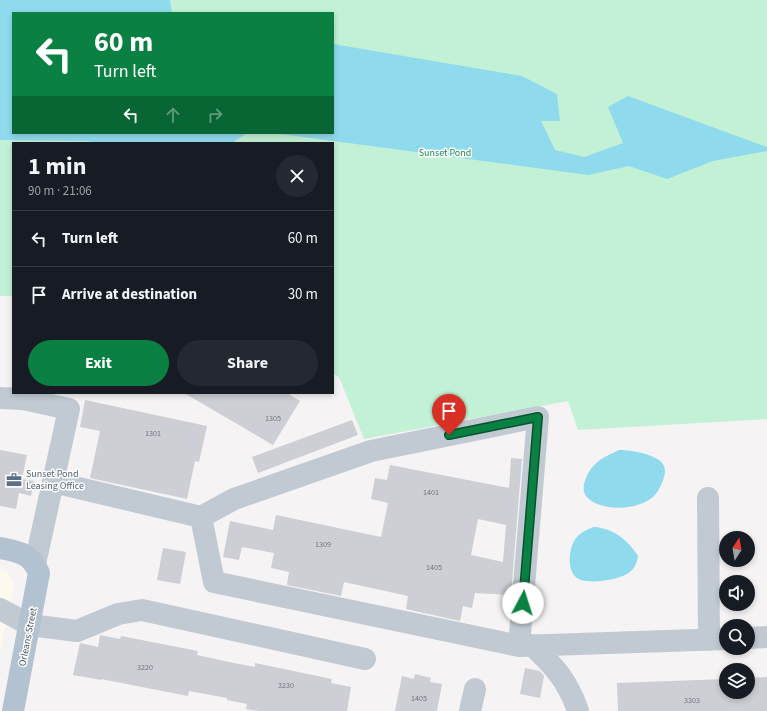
<!DOCTYPE html>
<meta charset="utf-8">
<style>
:root{--surface:#171b24;--page:#242831;--text:#f1f3f6;--muted:#9ea1a6;--line:#363941;--accent:#0b8043}
body{margin:0;font-family:"Source Sans 3",sans-serif;background:var(--page);color:var(--text);height:100vh;display:flex;flex-direction:column;font-size:15px;white-space:nowrap}
*{box-sizing:border-box;margin:0}
p{font-size:13px;color:var(--muted)}
.icon{flex:none;width:22px;height:22px;fill:none;stroke:currentColor;stroke-width:2;stroke-linecap:round;stroke-linejoin:round}
.map{position:relative;flex:1;overflow:hidden}
.drawer{position:absolute;left:12px;top:142px;width:322px;height:252px;display:flex;flex-direction:column;background:var(--surface);border-radius:0px;box-shadow:0 2px 6px #0003}
.drawer>*{flex:none}
.banner{position:absolute;left:12px;top:12px;width:322px;height:122px;border-radius:0px;box-shadow:0 2px 6px #0003;background:#0b8043;color:#fff;overflow:hidden}
.needle{width:26px;rotate:11deg}
.buttons{position:absolute;left:719px;top:531px;display:grid;gap:8px}
.buttons a{display:grid;place-items:center;width:36px;height:36px;border-radius:50%;background:var(--surface);box-shadow:0 2px 6px #0003;font-size:20px}
.pin{position:absolute;display:grid;place-items:center;width:34px;height:34px;color:#fff;margin:-41px -17px;border-radius:50% 50% 50% 0;rotate:-45deg;box-shadow:0 0 4px #0007}
.pin .icon{rotate:45deg}
.me{position:absolute;width:44px;margin:-22px;rotate:5deg;stroke-linejoin:round;filter:drop-shadow(0 0 3px #0008)}
.turn{display:flex;align-items:center;gap:14px;height:84px;padding:0 16px;font-size:18px}
.turn .icon{width:52px;height:52px;stroke-width:2.5}
.turn b{display:block;font-size:28px;line-height:34px}
.lanes{display:flex;align-items:center;height:38px;padding:0 16px;background:#0003;justify-content:center;gap:20px;direction:ltr}
.lanes .off{opacity:.35}
.round{display:grid;place-items:center;flex:none;width:42px;height:42px;border-radius:21px;background:var(--page)}
.summary{display:flex;align-items:center;justify-content:space-between;height:68px;padding:0 16px}
h1{font-size:24px;font-weight:700;line-height:30px}
.action{display:flex;gap:8px;margin-top:auto;padding:8px 16px}
.action a{flex:1;height:46px;border-radius:24px;background:var(--accent);color:#fff;font-size:16px;font-weight:700;line-height:46px;text-align:center}
.action a+a{background:var(--page);color:var(--text)}
ul{padding:0;list-style:none}
li{display:flex;align-items:center;gap:12px;height:56px;padding:0 16px;border-top:1px solid var(--line)}
li div{flex:1}
li b{display:block;font-size:15px}
li em{font-style:normal}
.map>svg:first-child{display:block}
</style>
<div class="map">
<svg width="767" height="711" viewBox="0 0 767 711">
<rect width="100%" height="100%" fill="#f5f3f3"/>
<!-- commercial -->
<path fill="#fdf9ef" d="M0 568 8 573 14 585 0 653Z"/>
<!-- green -->
<path fill="#c3f1d5" fill-rule="evenodd" d="M0 0H767V419L578 430 568 401 364 439 339 377 333 374V143H13V296H0ZM13 13H333V133H13Z"/>
<!-- water -->
<path fill="#90daee" d="M0 0H170L172 13H13V133H247L232 143H97L87 141 0 140Z
M333 44 522 76 557 94 560 121H541L555 150 584 157 623 143 608 107 628 96 767 147V151L713 161 667 179 629 166 588 175 273 133H333Z
M619 450C630 450 659 454 664 466 667 473 662 483 659 489 649 511 600 514 586 496 583 492 583 486 585 481 591 463 602 458 619 450Z
M594 527C613 528 628 540 638 556 637 563 634 570 627 574 617 580 587 585 577 578 566 570 569 547 576 538 581 532 588 529 594 527Z"/>
<!-- building -->
<path fill="#cdcfd5" fill-rule="evenodd" d="M184 393H287L300 401 273 445Z
M85 400 207 426 199 462 195 461 187 499 90 478 100 431 80 427Z
M352 420 358 435 258 473 252 457Z
M0 450 27 455 22 479 34 481 31 496 19 493 16 509 0 506Z
M511 458 522 459 511 595 475 593 472 608 463 606 460 621 406 609 408 596 344 582 341 596 287 585 289 572 271 568 274 553 242 547 239 560 223 557 230 521 273 530 276 515 381 537 388 503 371 499 375 478 387 480 390 465 509 488ZM478 519 506 525 503 562 471 555Z
M163 548 186 552 180 584 157 580Z
M100 635 120 639 121 636 198 651 197 655 234 663 255 667V663L332 679 331 683 351 687 347 711H258L246 709 247 704 227 700V698L189 691 188 696 101 679V680L73 675 80 643 98 647Z
M525 668 540 671 544 676 540 698 520 694Z
M415 674 431 678 430 682 442 684 437 711H395L402 676 414 679Z
M767 677V711H618L617 683 726 679V692H748V678Z"/>
<g fill="none" stroke-linecap="round" stroke-linejoin="round">
<!-- minor -->
<path stroke="#c1cad2" stroke-width="22" d="M0 398 23 399 69 409 35 564
M53 482 201 517 234 499 371 451 538 417 519 646 214 582 201 517
M708 498 709 640
M0 609 30 625 77 631 118 614 142 610 365 659
M748 638 767 637
M532 645C554 666 568 681 578 711
M519 646 726 639
M470 711 475 689"/>
<!-- major -->
<path stroke="#b3c2d1" stroke-width="22" d="M0 548C19 552 31 553 39 573L13 711"/>
</g>
<g fill="none" stroke-linecap="round" stroke-linejoin="round">
<defs>
<path id="route" d="M449 435 538 417 523 603"/>
</defs>
<!-- route casing -->
<use href="#route" stroke="#07532c" stroke-width="10"/>
<!-- route -->
<use href="#route" stroke="#0b8043" stroke-width="7"/>
</g>
<!-- icons -->
<defs>
<symbol id="office-bare" viewBox="-9 -9 18 18"><path d="M-6-3h4V-5.5h4V-3h4V5H-6ZM-1-4.5V-3h2v-1.5ZM-6 0V1H6V0Z" fill="#5c6f8a" stroke="#fff" stroke-width="2.5" paint-order="stroke"/></symbol>
</defs>
<g fill-rule="evenodd">
<use href="#office-bare" x="3" y="469" width="22" height="22"/>
</g>
<g text-anchor="middle" dominant-baseline="central" stroke-width="3" stroke-linejoin="round" paint-order="stroke">
<!-- number labels -->
<g font-size="8" fill="#6b747e">
<text x="273" y="418">1305</text>
<text x="153" y="433">1301</text>
<text x="431" y="492">1401</text>
<text x="323" y="544">1309</text>
<text x="434" y="567">1405</text>
<text x="145" y="667">3220</text>
<text x="286" y="685">3230</text>
<text x="419" y="698">1405</text>
<text x="692" y="700">3303</text>
</g>
<!-- park labels -->
<g font-size="10" fill="#17864f" stroke="#fff">
<text x="445" y="153">Sunset Pond</text>
</g>
<!-- service labels -->
<g font-size="10" fill="#4e5e75" stroke="#fff" text-anchor="start">
<text x="26" y="474">Sunset Pond<tspan x="26" dy="12">Leasing Office</tspan></text>
</g>
<!-- street labels -->
<g font-size="10" fill="#4a5661" stroke="#fff">
<text transform="translate(28 637) rotate(-79)">Orleans Street</text>
</g>
</g>
</svg>
<div class="buttons">
<a><svg class="needle" viewBox="-14 -14 28 28"><path d="M0-13l5 13h-10z" fill="#e53935"/><path d="M0 13l5-13h-10z" fill="#9ea1a6"/></svg></a>
<a><svg class="icon" aria-label="sound" viewBox="0 0 24 24"><path d="M4 9h4l5-4v14l-5-4H4zM17 9q2 3 0 6"/></svg></a>
<a><svg class="icon" aria-label="search" viewBox="0 0 24 24"><circle cx="10" cy="10" r="6"/><path d="M15 15l6 6"/></svg></a>
<a><svg class="icon" aria-label="layers" viewBox="0 0 24 24"><path d="M12 4l9 5-9 5-9-5zM3 14l9 5 9-5"/></svg></a>
</div>
<div class="pin" style="left:449px;top:435px;background:#d93025"><svg class="icon" aria-label="arrive" viewBox="0 0 24 24"><path d="M6 21V4h12l-3 4 3 4H6"/></svg></div>
<svg class="me" style="left:523px;top:603px" viewBox="-20 -20 40 40"><circle r="19" fill="#fff"/><path d="M0-13L10 11 0 6-10 11z" fill="#0b8043"/></svg>
<div class="banner">
<div class="turn"><svg class="icon" aria-label="left" viewBox="0 0 24 24"><path d="M17 20v-9H6M10 6l-5 5 5 5"/></svg><div><b>60 m</b>Turn left</div></div>
<div class="lanes"><svg class="icon" aria-label="left" viewBox="0 0 24 24"><path d="M17 20v-9H6M10 6l-5 5 5 5"/></svg><svg class="icon off" aria-label="ahead" viewBox="0 0 24 24"><path d="M12 20V5M6 11l6-6 6 6"/></svg><svg class="icon off" aria-label="right" viewBox="0 0 24 24"><path d="M7 20v-9h11M14 6l5 5-5 5"/></svg></div>
</div>
<section class="drawer">
<div class="summary"><div><h1>1 min</h1><p>90 m · 21:06</p></div><a class="round"><svg class="icon" aria-label="close" viewBox="0 0 24 24"><path d="M6 6l12 12M18 6L6 18"/></svg></a></div>
<ul>
<li><svg class="icon" aria-label="left" viewBox="0 0 24 24"><path d="M17 20v-9H6M10 6l-5 5 5 5"/></svg><div><b>Turn left</b></div><em>60 m</em></li>
<li><svg class="icon" aria-label="arrive" viewBox="0 0 24 24"><path d="M6 21V4h12l-3 4 3 4H6"/></svg><div><b>Arrive at destination</b></div><em>30 m</em></li>
</ul>
<div class="action"><a>Exit</a><a>Share</a></div>
</section>
</div>
